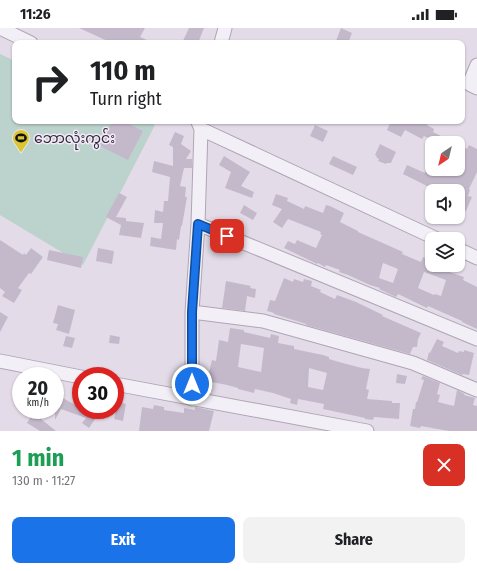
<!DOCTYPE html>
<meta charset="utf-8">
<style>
:root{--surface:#fff;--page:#f2f2f2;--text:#202124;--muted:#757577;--accent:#1a73e8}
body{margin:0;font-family:"Fira Sans Condensed","Noto Sans Myanmar",sans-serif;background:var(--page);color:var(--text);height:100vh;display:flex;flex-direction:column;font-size:15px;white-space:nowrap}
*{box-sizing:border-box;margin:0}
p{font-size:13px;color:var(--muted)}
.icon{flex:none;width:22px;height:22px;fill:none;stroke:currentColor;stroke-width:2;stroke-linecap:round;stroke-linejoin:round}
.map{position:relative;height:403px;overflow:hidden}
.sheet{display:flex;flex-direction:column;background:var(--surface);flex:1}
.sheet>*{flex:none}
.guide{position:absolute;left:12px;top:12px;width:453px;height:84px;border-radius:8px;box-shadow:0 1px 3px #0004;background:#fff;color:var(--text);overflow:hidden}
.needle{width:26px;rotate:215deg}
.tools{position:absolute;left:425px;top:108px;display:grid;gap:8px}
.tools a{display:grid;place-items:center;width:40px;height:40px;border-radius:8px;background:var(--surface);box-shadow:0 1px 3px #0004;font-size:20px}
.speed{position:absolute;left:12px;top:339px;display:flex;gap:8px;font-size:20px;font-weight:700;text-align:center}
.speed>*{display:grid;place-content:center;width:52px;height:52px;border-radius:50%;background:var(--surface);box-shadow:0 1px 3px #0004;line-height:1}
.speed small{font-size:10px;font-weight:400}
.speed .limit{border:6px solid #d22;background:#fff;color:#111}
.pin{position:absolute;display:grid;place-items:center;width:34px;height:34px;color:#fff;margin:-17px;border-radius:8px;box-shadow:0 2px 6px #0006}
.me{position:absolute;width:44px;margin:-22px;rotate:0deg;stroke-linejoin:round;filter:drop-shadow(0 0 3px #0008)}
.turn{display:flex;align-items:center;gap:14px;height:84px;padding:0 12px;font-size:18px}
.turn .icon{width:52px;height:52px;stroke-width:2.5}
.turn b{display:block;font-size:28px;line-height:34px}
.round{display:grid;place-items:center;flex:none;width:42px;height:42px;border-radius:8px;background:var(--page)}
.headline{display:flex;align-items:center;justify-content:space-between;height:68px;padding:0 12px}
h1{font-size:24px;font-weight:700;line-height:30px;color:#1e9e55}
.primary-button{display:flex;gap:8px;margin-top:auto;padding:8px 12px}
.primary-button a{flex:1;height:46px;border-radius:8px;background:var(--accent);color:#fff;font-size:16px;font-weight:700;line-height:46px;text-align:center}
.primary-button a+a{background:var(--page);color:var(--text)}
.status{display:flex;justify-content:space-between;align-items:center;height:28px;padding:0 20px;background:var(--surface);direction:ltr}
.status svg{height:11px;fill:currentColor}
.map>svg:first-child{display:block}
</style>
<div class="status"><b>11:26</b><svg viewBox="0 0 49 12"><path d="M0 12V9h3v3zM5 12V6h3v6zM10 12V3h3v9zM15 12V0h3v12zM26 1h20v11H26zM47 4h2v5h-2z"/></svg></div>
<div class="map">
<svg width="477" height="403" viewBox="0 0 477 403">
<rect width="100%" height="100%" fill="#e3dce8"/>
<!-- green -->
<path fill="#bcd2cd" d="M0 26 15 33V93H147L155 97 83 237 0 187Z"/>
<!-- building -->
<path fill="#c4b9cb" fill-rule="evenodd" d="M79 0H145L140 9 154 15H112Z
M189 0H204L198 15H182Z
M341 0 352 5 348 15H342L336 13Z
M112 93H123L143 103 128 132 100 118Z
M391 93H411L417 96 418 93H429L427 97 434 101 433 104 441 108 438 115 424 108 422 111 405 102 401 109 387 102Z
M315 97 328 103 323 114 310 108Z
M175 104 184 108 181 116 191 123 186 131H192V140H184L180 158 186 159 185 169H187L182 198H181L179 212 177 211 176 222 150 218 151 209 161 211 163 195H154L155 182 163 184 164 173H168L170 149 152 144 154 133 173 138V119L169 117Z
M380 116 396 124 391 135H387L386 136 378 133 379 131 376 129 377 128 375 127Z
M458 116 467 121 469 117 477 121V144L469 161 470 162 468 168 472 169 466 183 458 180V163H427L429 159 403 146 407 137 425 145 427 140 442 148 446 141H458Z
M224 128 250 144 241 158 254 164 252 170 225 160 231 144 219 137Z
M333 128 357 139 353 147 329 136Z
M119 165 127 169 116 189 126 190V193L144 195 141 210 119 207 121 197 106 189Z
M276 166 288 170 287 173 304 181 305 178 323 185 326 177 330 178 344 185 340 194 358 203V204L403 224 402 226 421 234 423 229 430 232 428 237 464 249 463 252 477 259V301L462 294V293L428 278 427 280 398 266 396 269 379 261 380 260 370 257 348 247 339 244 340 242 326 237 325 239 318 235 317 236 284 220 288 213 295 216 297 212 316 220 322 207 320 206 321 204 288 191 282 200 273 194 282 181 272 177ZM383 235 398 241 393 255 379 250ZM424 244 446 252 441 268 435 266 434 267 418 260Z
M244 177 257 185 253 192 240 185Z
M0 212 23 227 24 225 26 227 31 220 43 229 31 246 29 245 18 260 22 262 14 275 2 268 5 264 0 260Z
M98 220 114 223 112 236 96 233Z
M49 222 83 229 81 240 47 232Z
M284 250 293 254 294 251 303 254 304 251 312 253 311 258 321 262 320 264 335 271 337 267 356 274 383 287 382 288 421 305 418 311 417 319H413L410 326 306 297V296L274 286V285L267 283 270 272 275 273Z
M226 253 251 258 250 260 256 261 255 270 247 268 245 283 222 280Z
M58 277 75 282 69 306 56 302 58 296 53 295Z
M0 284 8 289 0 304Z
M230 300 244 302V304L270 310 271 306 279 308 278 315 294 318V321L323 327 329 329V331L339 334 362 340 370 341 366 361 369 362 367 371 392 373V375H400L399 391 374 389 373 392 365 391V390L323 381 324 376 298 371 297 377 290 375 291 371 273 365 255 361 254 365 238 361V360L227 357 207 353 212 332 216 333 219 312 228 314ZM241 316 264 320 261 344 238 339ZM309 340 327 345 323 362 308 359Z
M110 307 120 309 119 316 109 315Z
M66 308 75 310 72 320 63 318Z
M437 311 444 314 442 318 458 325 459 323 464 324V322L474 325 469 347 463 346 462 347 427 332 429 324 430 325Z
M397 346 407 348 405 356 396 355Z
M423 348 440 355 437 366 440 367 438 374 454 378 457 362 465 366 464 367 475 370 473 377 477 378V403H449L432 400 421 398 420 400 410 398 413 381H415L416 374H417L424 352 421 351Z
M59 368 81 380V382H101L89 400 82 395 86 390 61 381 55 392V375Z
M118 374 126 376 123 393 114 391Z
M154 377 164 379V382L184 385V380L195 382V379L214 383 209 403H139L142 379 153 381Z
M35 382 43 387 41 391 56 403H40L27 395Z"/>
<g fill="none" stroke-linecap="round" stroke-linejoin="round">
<defs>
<path id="minor" d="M0 0 31 15
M221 15 225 0
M477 37 469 56 477 60
M198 94 201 101 437 211
M198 196 477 311
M458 221 477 230
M192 284 263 293 413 335 477 362
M0 333 81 349
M115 356 367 403
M192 371V284L198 196 201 101"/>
</defs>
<!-- minor casing -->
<use href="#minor" stroke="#afa5b5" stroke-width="15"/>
<!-- minor -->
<use href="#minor" stroke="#f3eff6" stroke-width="13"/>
</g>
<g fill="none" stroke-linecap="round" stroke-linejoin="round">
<defs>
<path id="route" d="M192 356V284L198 196 227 208"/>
</defs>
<!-- route casing -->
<use href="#route" stroke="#114b97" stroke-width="10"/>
<!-- route -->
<use href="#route" stroke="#1a73e8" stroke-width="7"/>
</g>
<!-- icons -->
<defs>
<symbol id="stadium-pin" viewBox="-11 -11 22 30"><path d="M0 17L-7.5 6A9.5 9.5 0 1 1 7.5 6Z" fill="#dac533" stroke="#f1ebf5"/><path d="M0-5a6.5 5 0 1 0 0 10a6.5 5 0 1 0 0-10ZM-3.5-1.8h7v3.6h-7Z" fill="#111"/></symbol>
</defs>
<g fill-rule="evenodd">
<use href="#stadium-pin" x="11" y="100" width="20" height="27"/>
</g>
<g text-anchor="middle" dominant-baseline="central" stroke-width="3" stroke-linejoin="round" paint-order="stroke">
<!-- poi labels -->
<g font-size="14" fill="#36243f" stroke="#f1ebf5" text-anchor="start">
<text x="34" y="110">ဘောလုံးကွင်း</text>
</g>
</g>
</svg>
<div class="tools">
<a><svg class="needle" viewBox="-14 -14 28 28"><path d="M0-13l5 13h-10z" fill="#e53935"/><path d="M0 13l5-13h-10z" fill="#757577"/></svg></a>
<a><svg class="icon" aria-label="sound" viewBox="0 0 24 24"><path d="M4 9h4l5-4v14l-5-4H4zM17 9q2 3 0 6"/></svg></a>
<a><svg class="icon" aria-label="layers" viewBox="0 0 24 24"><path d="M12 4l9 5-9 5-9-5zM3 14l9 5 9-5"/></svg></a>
</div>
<div class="speed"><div>20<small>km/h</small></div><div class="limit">30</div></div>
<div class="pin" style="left:227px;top:208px;background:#d93025"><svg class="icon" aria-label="arrive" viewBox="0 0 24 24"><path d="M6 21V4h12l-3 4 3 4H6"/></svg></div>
<svg class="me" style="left:192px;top:356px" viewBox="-20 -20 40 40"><circle r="17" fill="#1a73e8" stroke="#fff" stroke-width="3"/><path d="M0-11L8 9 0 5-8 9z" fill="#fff"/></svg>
<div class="guide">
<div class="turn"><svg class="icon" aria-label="right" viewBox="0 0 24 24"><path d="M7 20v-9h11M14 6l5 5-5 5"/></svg><div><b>110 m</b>Turn right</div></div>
</div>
</div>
<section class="sheet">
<div class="headline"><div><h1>1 min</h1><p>130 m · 11:27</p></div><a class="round" style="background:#d93025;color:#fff"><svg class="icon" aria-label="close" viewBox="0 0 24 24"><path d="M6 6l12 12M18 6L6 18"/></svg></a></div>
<div class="primary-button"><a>Exit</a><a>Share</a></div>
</section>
